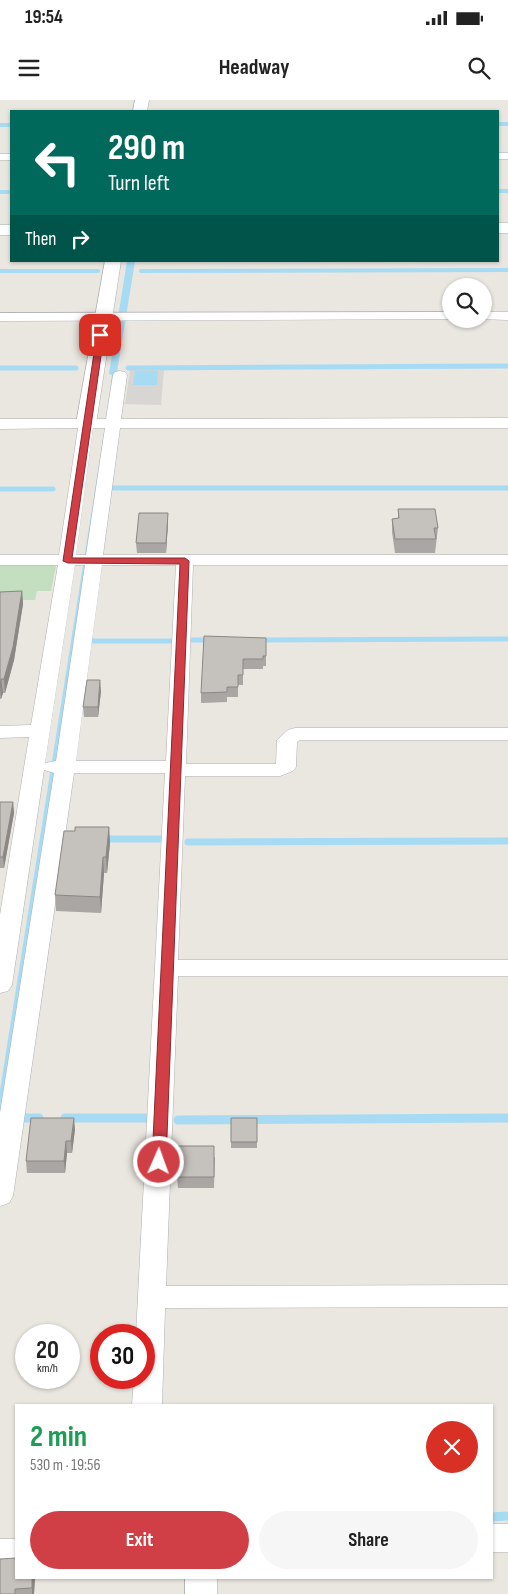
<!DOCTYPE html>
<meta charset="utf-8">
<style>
:root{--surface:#fff;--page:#f6f6f6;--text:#222;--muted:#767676;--accent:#d13f46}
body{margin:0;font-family:"Sofia Sans Condensed",sans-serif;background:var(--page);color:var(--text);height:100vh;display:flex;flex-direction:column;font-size:19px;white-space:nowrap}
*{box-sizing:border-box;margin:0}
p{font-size:16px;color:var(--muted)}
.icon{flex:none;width:28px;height:28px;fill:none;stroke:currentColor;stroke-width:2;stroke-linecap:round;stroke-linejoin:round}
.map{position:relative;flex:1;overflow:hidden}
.side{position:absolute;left:15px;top:1304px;width:478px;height:175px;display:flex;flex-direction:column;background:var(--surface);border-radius:0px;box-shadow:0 1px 4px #0004}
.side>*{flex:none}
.hud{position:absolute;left:10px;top:10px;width:489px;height:152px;border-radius:0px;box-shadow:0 1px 4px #0004;background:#00695c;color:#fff;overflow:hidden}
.controls{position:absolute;left:442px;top:178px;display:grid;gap:10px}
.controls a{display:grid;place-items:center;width:50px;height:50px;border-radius:50%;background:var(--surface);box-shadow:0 1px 4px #0004;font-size:25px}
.speed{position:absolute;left:15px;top:1224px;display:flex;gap:10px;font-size:25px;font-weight:700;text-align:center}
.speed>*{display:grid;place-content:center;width:65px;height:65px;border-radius:50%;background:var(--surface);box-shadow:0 1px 4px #0004;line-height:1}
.speed small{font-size:12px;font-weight:400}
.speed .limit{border:8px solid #d22;background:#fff;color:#111}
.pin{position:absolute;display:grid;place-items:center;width:42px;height:42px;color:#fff;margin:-21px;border-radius:10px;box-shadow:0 2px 8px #0006}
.me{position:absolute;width:55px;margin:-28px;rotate:2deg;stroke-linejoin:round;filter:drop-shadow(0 0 4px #0008)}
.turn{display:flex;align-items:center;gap:18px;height:105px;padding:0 15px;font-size:22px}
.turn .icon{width:65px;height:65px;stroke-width:2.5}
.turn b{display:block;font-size:35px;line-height:42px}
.then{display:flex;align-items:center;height:48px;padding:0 15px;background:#0003;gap:10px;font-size:19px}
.round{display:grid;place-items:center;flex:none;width:52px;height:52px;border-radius:26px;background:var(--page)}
.head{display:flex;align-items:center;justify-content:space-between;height:85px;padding:0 15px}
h1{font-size:30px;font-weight:700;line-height:38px;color:#1e9e55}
.cta{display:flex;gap:10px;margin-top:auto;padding:10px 15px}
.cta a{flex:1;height:58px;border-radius:30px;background:var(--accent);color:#fff;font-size:20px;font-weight:700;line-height:58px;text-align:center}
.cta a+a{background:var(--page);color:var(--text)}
.status{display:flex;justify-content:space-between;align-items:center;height:35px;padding:0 25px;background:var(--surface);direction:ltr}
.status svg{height:14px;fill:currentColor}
header{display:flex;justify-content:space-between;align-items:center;height:65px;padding:0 15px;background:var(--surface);font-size:22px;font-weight:700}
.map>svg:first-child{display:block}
</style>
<div class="status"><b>19:54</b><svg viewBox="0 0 49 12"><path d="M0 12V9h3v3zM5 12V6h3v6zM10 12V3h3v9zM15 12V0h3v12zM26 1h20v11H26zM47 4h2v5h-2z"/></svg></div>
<header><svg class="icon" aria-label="menu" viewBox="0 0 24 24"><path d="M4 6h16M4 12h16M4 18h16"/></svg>Headway<svg class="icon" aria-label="search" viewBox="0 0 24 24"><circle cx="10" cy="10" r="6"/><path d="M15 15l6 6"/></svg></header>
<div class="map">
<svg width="508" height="1494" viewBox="0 0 508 1494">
<rect width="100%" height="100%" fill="#eae6e0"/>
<!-- industrial -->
<path fill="#d8d6d3" d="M130 270H164L161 305 125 304Z"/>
<!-- green -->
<path fill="#c3dfbf" d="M0 463H51L56 466 51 491H37L35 500H0Z"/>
<!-- water -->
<path fill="#a7dbf3" d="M127 161H135L118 266 0 1053V990L106 320 112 275 109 274Z
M135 271H158L157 285H133Z"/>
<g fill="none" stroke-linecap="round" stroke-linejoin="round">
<!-- stream-far3 -->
<path stroke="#a7dbf3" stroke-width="4" d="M498 24H508
M0 25H11
M498 91H508
M0 92H11
M0 171H98
M141 171 508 170"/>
<!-- stream-far2 -->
<path stroke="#a7dbf3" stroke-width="5" d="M0 268H76
M128 268 508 266
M111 388H508
M0 389H53
M192 540H211
M257 540 508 539
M90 541H172"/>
<!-- stream-far1 -->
<path stroke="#a7dbf3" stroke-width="7" d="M101 739H161
M188 742 508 741"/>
<!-- stream -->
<path stroke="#a7dbf3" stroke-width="9" d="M25 1018H39
M65 1018H147
M178 1020 508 1018
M491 1417 508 1416"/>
<defs>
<path id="street" d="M498 53H508V59H498Z
M0 54H11V60H0Z
M451 212V219H456L0 221V213Z
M484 212H508V220L479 219H484Z
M120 271 125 272 127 275 121 319 508 318V328H120L103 455H508V465H193L186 664H276L277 640 288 630 295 628H508V640H300L297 642 296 667 293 671 280 676H185L178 860H508V876H178L166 1186 508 1185V1207L165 1208 162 1305H132L134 1278H144V1235H136L165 673H74L13 1096 9 1103 0 1106V1013L54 673 44 670 12 885 8 891 0 893V815L29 637 0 638V626L31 625 58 465H0V455H59L78 328 0 329V319H106L113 275 115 272ZM93 328H105L86 455H76ZM75 465H85L56 661 45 663ZM102 465H176L166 661H76Z
M491 1424H508V1452H491Z
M0 1439H16V1467H0Z
M185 1478H217V1494H185Z"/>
<path id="secondary" d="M135 0H149L147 11H133Z
M498 123H508V133H498Z
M0 125H11V135H0Z
M105 161H121L96 324 93 328 86 330 79 328 76 324Z"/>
</defs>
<!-- street casing -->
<use href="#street" stroke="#aeb1b4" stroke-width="1"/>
<!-- secondary casing -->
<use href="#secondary" stroke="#adb0b4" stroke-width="1"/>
<!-- street -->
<use href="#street" fill="#fff" fill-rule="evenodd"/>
<!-- secondary -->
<use href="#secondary" fill="#fff" fill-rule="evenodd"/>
</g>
<!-- wall -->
<path fill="#a9a6a3" d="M398 409 438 428 435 453H395L392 432V419L398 418Z
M168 423 166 453H137L136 443Z
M22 491 23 504 14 560 5 593H3L1 599H0V492Z
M266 538V566H263V569H243V585H238V597H227V602L201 603V593Z
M101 591 98 617H84L83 607Z
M0 702H13L14 713 4 768H0Z
M109 727 110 743 107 773H104L101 813 56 811 55 795 75 731Z
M231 1018H257V1048H231Z
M75 1029 72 1053H67L65 1073H27L26 1061Z
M215 1057 214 1088H178L177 1077Z
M16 1478H35L34 1494H0Z"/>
<!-- shaded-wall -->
<path fill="#8a8784" d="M168 413V423L166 453V443Z
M22 491 23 504 14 560 5 593 4 579Z
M1 579 3 593 1 599 0 585Z
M100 580 101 591 98 617V607Z
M13 702 14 713 4 768 3 757Z
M109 727 110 743 107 773 106 757Z
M103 757 104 773 101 813 100 797Z
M74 1018 75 1029 72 1053 71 1041Z
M66 1041 67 1053 65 1073 64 1061Z
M32 1478H35L34 1494H32Z"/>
<!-- building -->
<path fill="#c5c1bd" stroke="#8a8784" d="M398 409H435L438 428H434L436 439H395L392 419 399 418Z
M139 413H168L166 443H136Z
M22 491 13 547 4 579H1L0 585V492Z
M204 536 266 538V556H263V559H243V575H238V587H227V592L201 593Z
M87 580H100L98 607H83Z
M0 702H13L3 757H0Z
M75 727H109L106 757H103L100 797 55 795 64 731H75Z
M31 1018H74L71 1041H66L64 1061H26Z
M231 1018H257V1042H231Z
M178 1046H214V1077H177Z
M16 1458V1478H32V1488L15 1489V1494H0V1459Z"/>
<!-- route -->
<path fill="#d13f46" stroke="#88292e" d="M97 233 104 235 72 458H185L189 461 166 1062 164 1065 159 1067 154 1065 152 1062 180 464 68 463 63 461Z"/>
</svg>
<div class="controls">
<a><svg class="icon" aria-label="search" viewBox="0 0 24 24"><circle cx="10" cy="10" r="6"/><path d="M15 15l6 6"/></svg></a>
</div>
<div class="speed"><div>20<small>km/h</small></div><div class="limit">30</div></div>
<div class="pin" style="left:100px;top:235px;background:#d93025"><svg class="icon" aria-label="arrive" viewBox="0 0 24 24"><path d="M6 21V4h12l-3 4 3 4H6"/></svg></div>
<svg class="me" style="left:159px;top:1062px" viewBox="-20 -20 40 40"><circle r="17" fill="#d13f46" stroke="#fff" stroke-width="3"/><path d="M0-11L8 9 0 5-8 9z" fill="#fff"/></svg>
<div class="hud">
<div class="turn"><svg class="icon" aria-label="left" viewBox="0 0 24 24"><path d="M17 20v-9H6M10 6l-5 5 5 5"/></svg><div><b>290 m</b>Turn left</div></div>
<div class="then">Then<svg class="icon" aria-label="right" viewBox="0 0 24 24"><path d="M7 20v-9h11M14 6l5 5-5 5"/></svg></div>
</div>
<section class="side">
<div class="head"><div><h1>2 min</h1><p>530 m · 19:56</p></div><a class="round" style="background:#d93025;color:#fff"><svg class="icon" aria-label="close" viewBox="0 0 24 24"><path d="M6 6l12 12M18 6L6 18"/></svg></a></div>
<div class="cta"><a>Exit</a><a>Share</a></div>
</section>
</div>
